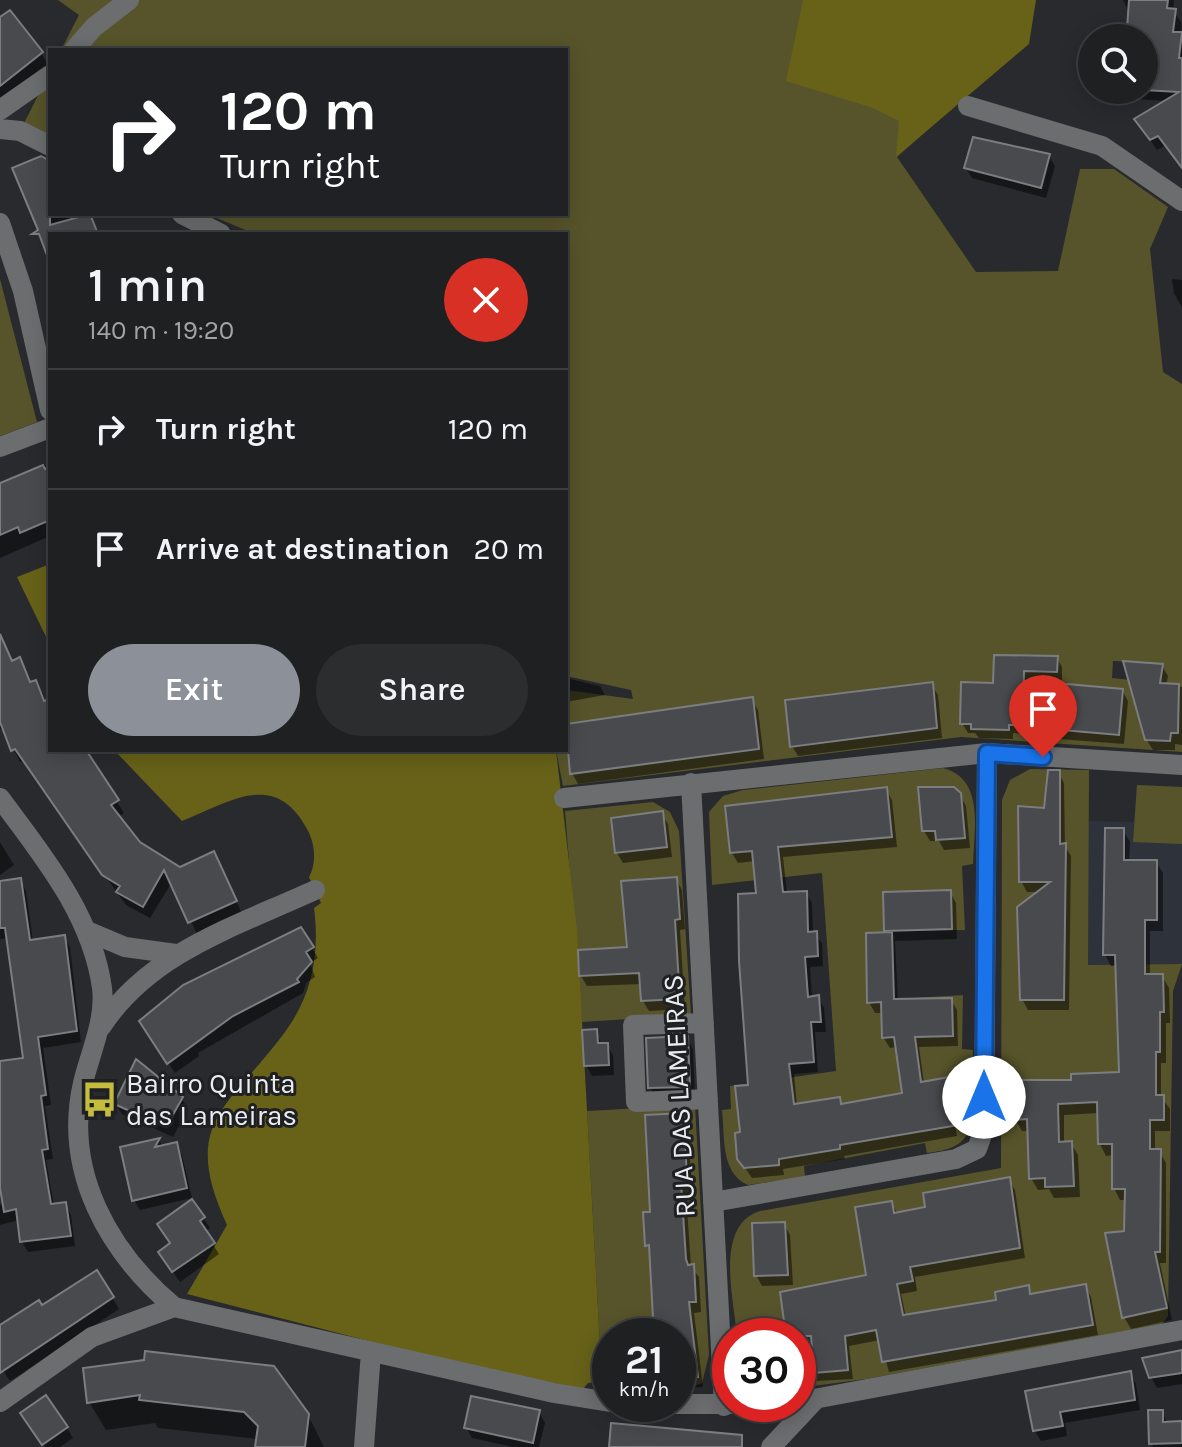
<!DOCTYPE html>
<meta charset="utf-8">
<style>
:root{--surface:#1e2022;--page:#2b2d2f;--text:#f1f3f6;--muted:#a1a3a5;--line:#3c3e40;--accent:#8c9099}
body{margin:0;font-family:Karla,sans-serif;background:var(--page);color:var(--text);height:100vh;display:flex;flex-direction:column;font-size:30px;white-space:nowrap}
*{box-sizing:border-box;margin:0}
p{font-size:26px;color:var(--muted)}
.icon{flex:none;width:44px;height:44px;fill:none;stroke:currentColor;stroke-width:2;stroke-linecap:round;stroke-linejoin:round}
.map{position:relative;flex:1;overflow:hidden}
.side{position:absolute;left:48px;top:232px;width:520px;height:520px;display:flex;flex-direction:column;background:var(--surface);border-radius:0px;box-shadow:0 4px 20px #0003,0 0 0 2px var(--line)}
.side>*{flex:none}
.banner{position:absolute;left:48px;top:48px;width:520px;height:168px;border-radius:0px;box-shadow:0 4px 20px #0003,0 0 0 2px var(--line);background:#202124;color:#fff;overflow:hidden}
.fabs{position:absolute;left:1078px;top:24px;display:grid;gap:16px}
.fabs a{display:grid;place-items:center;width:80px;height:80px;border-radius:50%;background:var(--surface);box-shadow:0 4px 20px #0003,0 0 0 2px var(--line);font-size:40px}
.speed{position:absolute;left:592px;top:1318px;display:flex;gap:16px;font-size:40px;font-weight:700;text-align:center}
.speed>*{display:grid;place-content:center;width:104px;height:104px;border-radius:50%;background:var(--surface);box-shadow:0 4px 20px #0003,0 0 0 2px var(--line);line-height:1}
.speed small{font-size:20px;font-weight:400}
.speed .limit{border:12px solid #d22;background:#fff;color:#111}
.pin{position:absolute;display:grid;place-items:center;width:68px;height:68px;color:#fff;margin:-82px -34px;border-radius:50% 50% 50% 0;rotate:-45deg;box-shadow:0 0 8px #0007}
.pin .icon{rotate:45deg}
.me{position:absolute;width:88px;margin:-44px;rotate:0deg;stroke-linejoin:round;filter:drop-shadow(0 0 6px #0008)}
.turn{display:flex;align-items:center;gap:28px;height:168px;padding:0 40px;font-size:36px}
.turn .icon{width:104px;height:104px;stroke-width:2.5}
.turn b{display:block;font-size:56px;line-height:68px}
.round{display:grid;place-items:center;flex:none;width:84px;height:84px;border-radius:42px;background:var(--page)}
.head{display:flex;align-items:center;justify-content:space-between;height:136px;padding:0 40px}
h1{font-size:48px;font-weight:600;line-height:60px}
.action{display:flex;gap:16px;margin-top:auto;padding:16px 40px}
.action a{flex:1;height:92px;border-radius:48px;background:var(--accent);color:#fff;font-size:32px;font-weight:600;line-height:92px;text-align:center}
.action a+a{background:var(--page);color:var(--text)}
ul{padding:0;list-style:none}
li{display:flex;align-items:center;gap:24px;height:120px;padding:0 40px;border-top:2px solid var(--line)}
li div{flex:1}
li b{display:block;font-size:30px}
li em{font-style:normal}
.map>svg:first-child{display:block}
</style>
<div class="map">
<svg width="1182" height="1447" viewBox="0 0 1182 1447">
<rect width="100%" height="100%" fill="#282a2d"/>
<!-- built -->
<path fill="#2e323a" d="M1137 785 1182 787V964L1088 965V821L1134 822Z"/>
<!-- green -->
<path fill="#57542b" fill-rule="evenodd" d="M58 0H1036L968 94 897 157 976 272 1058 271 1080 169H1114L1168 207 1150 249 1163 372 1182 384V752L961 737 563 786 556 750H566V690L633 699 631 690 566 676V234H255L207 214H566V50H61L79 15ZM1113 661 1163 664 1160 683 1112 678Z
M50 72V144L20 131Z
M0 279 37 422 0 436Z
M943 768C985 779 974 829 973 864L962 866 965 930 893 931 894 999 963 995 962 1049 973 1050 971 1127C962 1148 948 1150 927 1153L925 1143 804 1166 805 1177 748 1185C720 1173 725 1136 722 1110L731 1109 730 1086 836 1071 822 873 712 885 709 812 723 796 743 790Z
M1030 769 1089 770 1088 965 1182 964 1173 991 1168 1316 1162 1324 866 1379 798 1388V1336H737C734 1300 714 1225 760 1211L1001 1168 1002 800 1010 780Z
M1137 785 1182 787V844L1133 842Z
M653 802 670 812 679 831 691 1015 582 1022 565 811Z
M695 1105 709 1355 702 1383 678 1393V1336H610V1383L602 1381 587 1111Z"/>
<!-- forest -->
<path fill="#676218" d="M803 0H1036L1029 44 896 157 899 121 873 108 786 81Z
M50 564V645L17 577Z
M114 750H556L577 930 602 1381 588 1383 583 1389 450 1362 187 1294 227 1225C180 1123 227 1109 282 1036 312 997 320 955 314 908L321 903 309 877C317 863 315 843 307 829 275 769 230 802 182 821Z"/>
<!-- shadow -->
<path fill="#0007" d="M1123 0H1174L1173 11 1181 22 1182 37V167L1166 145 1157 150 1143 130 1168 101 1134 99 1129 90H1144V38H1130V14Z
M0 20 41 53 50 68 0 109Z
M1049 156 1055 166 1046 198 972 178 966 168Z
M50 163V214H89L98 234H50V259L15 169Z
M1172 279 1182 280V307L1174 293Z
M50 463V536L0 558V485Z
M2 639 13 662 20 660 31 684 35 682 46 703 50 701V750H83L124 813 118 817 138 843 179 869 221 866 242 914 197 934 172 882 150 918 126 905 24 761 20 762 5 731 0 729Z
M996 657 1057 658 1062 667V685L1122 690 1128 701 1124 744 1059 739 1053 728 1058 681 1029 680 1028 734 1013 733V739L979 738 975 733H968L962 723 995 685Z
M1162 666 1168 676 1166 686 1182 687V745L1175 744V750H1153L1146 739Z
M566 678 600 686 605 695 566 702Z
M931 684 938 695 942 738 798 756 792 746Z
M752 700 758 710 764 759 578 784 572 773 566 726Z
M1058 772 1064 783 1065 846 1071 856 1069 1010H1028L1022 999 1040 892H1027L1021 881Z
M886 789 892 800 897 847 783 857 787 893H806L812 903 813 933 822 943 823 966 810 967 812 998H818L824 1008 826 1032H815L818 1072 794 1074 797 1106 839 1099 843 1106 904 1094 897 1047 890 1048 883 1037V1013H875L869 1002 888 934 886 930 950 892 956 903 957 939 895 941 898 1001 951 1000 957 1010 958 1046 919 1047 924 1083 954 1078 960 1088 964 1112 953 1114 957 1136 844 1156 845 1159 783 1169 784 1175 752 1178 739 1159 750 1087 758 895 755 861 738 863 732 853 727 807Z
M960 795 966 806 970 848 944 850 939 841H930L924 831Z
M661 813 668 824 672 857 623 863 617 853Z
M1123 830 1130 842 1129 862H1156L1163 873V931H1150V976H1162L1169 988 1170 1023H1166V1063H1161V1097L1170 1109V1131H1155V1151H1159L1166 1163V1263H1160L1172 1320 1131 1329 1124 1317 1127 1200H1120L1114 1188V1155L1106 1156 1100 1144 1099 1113 1064 1115V1144L1071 1143 1078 1155 1080 1197 1054 1198 1049 1189 1038 1190 1031 1178 1030 1131H1022L1015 1119 1074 1082 1121 1074 1117 966H1111L1105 955Z
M0 842 14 865 0 875Z
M676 879 682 890 685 929 680 930 685 1009 649 1011 643 1001 642 984 587 986 581 976 629 949Z
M20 880 26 891 33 941 64 937 70 947 81 1042 43 1048 51 1105 45 1106 53 1159 46 1160 54 1206 65 1204 71 1215 75 1246 28 1252 22 1242 19 1220 0 1225V1205L4 1202 0 1173V1063L25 1059 9 938 0 939V883Z
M300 929 318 958 310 963 315 977 306 983 303 993 198 1053 199 1056 175 1073 148 1032Z
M596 1031 602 1045H607L613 1055 614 1075 592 1076 586 1065Z
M687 1038 693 1049 695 1097 657 1098 650 1088Z
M182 1099 188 1109 173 1137 122 1114 116 1104Z
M682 1115 688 1126 692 1193H686L691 1267 699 1277 701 1312 694 1313 703 1387 684 1388 678 1384V1336H639L638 1332 655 1330 651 1253 647 1245 652 1213Z
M159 1140 163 1147 176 1145 182 1155 192 1198 140 1210 134 1200 123 1149Z
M1009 1180 1015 1190 1025 1258 915 1277 917 1291 901 1294 906 1317 999 1302 1028 1287 1032 1295 1085 1286 1091 1297 1098 1335 889 1372 880 1340 849 1346 853 1379 798 1382V1336H756V1330L787 1329 869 1277 891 1203 898 1214 927 1209Z
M192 1202 210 1228 205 1232 219 1254 180 1282 166 1262Z
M784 1224 790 1235 793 1285 762 1286 756 1275Z
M97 1273 119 1309 10 1381 0 1366V1327L42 1308Z
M1182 1352V1384L1157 1388 1151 1377Z
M146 1362 308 1415 324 1447H257L258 1439 158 1428 155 1423 106 1430 89 1402Z
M1130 1373 1136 1384 1140 1410 1065 1423 1067 1436 1041 1441 1035 1431 1027 1393Z
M539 1412 545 1423 539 1447H513L472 1438 466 1427Z
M1162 1412 1168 1424 1182 1423V1447H1153L1151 1443Z
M29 1424 67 1428 73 1438 60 1447H45Z"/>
<!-- building -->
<path fill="#484a4d" stroke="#7c7d81" stroke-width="2" d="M1129 0H1168L1167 8 1176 9 1173 32H1182L1179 58H1182V168L1158 136 1150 140 1134 119 1179 92 1144 90V38H1132V29H1127Z
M10 10 43 52 0 86V17Z
M973 137 1050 154 1041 188 964 168Z
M41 156 50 161V225L90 214 98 234H50L48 258 39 234H32L38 230 12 168Z
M43 465 45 469 50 467V520L20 533 18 527 0 535V483Z
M0 634 12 661 20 657 30 682 36 680 44 701 50 699V750H86L119 800 111 805 140 842 180 867 214 851 237 901 188 923 164 870 143 907 116 892 120 886 102 875 15 749 11 751 0 722Z
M994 655 1058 656 1057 672 1024 671 1023 725H1009V730L971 729V724H960L961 682 993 683Z
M1123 661 1163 664 1160 683 1179 684 1178 733H1171L1170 741 1145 740Z
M933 682 937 728 790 747 785 700Z
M1055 683 1123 689 1119 735 1051 729Z
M753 697 759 749 570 774 566 724Z
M1048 770H1060V844L1066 843 1064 1000H1020L1017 907 1050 882H1019L1018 806 1044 808Z
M887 787 892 837 778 847 783 892 807 891 808 932 817 931 818 956 805 957 808 997 819 995 821 1022H811L814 1062 789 1064 794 1104 840 1097 841 1104 902 1093 894 1037 882 1038 881 1002 867 1003 866 933 892 932 894 999 952 998 953 1036 915 1037 921 1082 955 1076 959 1101 949 1103 953 1126 840 1145V1149L779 1159V1165L744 1168 737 1159 735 1133 740 1132 735 1086 748 1085 739 961 738 894 756 893 752 851 730 853 725 806Z
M918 787H954L961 793 965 838 936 840 935 831H922Z
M663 811 667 847 615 853 611 818Z
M1105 828H1124V860H1157V920H1145V974H1163L1164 1012H1160V1052H1156V1095H1164V1120H1150V1149H1161L1160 1252H1155L1167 1308 1122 1318 1105 1233 1124 1231 1125 1189H1112V1144H1098L1097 1102 1058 1104 1059 1142 1072 1141 1074 1186 1045 1187V1178L1029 1179 1027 1119 1013 1120V1080H1071V1074L1119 1072 1115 955H1103Z
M677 877 680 919 675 920 680 999 641 1001 639 973 579 976 578 950 627 947 621 881Z
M21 878 30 940 65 935 77 1031 38 1037 46 1095 41 1096 48 1149 42 1150 51 1204 66 1202 71 1236 20 1242 16 1209 4 1212 0 1188V1061L23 1058 5 928H0V881Z
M951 890 952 929 884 931 883 892Z
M301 927 314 947 306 952 312 962 297 979 299 982 233 1016 167 1064 139 1021 183 985Z
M597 1029 598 1043H608L609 1065 584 1066 582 1030Z
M688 1036 690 1087 648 1088 646 1038Z
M136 1059 183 1097 166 1127 114 1104Z
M684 1113 687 1182 681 1183 686 1259 688 1265 694 1264 696 1302H689L698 1377 678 1378V1336H654L649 1245 645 1246 643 1212H650L645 1115Z
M160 1138 155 1147 177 1142 187 1188 132 1201 120 1147Z
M1010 1177 1020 1248 910 1267 913 1281 897 1284 903 1315 996 1300 995 1292 1029 1285 1030 1294 1086 1284 1093 1325 882 1362 876 1330 845 1336 848 1370 814 1373 811 1336H786L780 1292 866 1275 855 1207 892 1201 894 1213 925 1207 923 1193Z
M192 1199 205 1217 200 1221 215 1243 172 1272 158 1252 170 1243 157 1224Z
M785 1222 788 1275 754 1276 752 1223Z
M97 1270 114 1297 0 1373V1325L39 1300 42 1305Z
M1182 1350V1373L1149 1378 1142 1358Z
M145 1351 274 1366 309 1414 305 1447H255L258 1426 244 1412 139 1400 140 1395 87 1403 83 1368 144 1360Z
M1131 1371 1135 1400 1060 1412 1063 1426 1033 1431 1025 1391Z
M46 1395 68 1427 42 1445 20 1413Z
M471 1396 540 1410 533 1443 464 1428Z
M1148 1410H1163V1422L1182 1421V1443L1149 1444Z
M611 1423 742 1435V1447H609Z"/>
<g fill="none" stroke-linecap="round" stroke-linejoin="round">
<!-- minor -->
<path stroke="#6c6d6f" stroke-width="20" d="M74 50 94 27 129 0
M968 106 1102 146 1182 201
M0 110 50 75
M0 129 20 131 50 146
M182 214 221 234
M0 223 23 291 50 410
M0 447 50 428
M691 783 724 1406
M0 798C43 856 92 915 102 988 106 1020 90 1053 83 1083 63 1171 108 1251 174 1307
M564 798 987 753 1182 765
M87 931 125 947 176 954
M704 1023 633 1025 636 1102 708 1099
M101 1027C150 952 237 926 315 890
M713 1202 956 1159 977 1149 984 1129 987 753
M0 1402 92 1337 174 1307 554 1393 610 1402
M798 1402 1182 1330
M649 1404H777
M364 1447 371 1352
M771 1447 816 1399"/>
</g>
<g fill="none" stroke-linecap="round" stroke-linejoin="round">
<defs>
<path id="route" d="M984 1097 987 753 1043 757"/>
</defs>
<!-- route casing -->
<use href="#route" stroke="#114b97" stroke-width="20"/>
<!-- route -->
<use href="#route" stroke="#1a73e8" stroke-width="14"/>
</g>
<!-- icons -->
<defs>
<symbol id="bus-bare" viewBox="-9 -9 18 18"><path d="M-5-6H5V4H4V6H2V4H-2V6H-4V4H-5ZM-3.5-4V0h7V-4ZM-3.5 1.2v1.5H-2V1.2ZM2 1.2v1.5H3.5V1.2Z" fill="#c5bc3d" stroke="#1f2023" stroke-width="2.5" paint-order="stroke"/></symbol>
</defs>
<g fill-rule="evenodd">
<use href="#bus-bare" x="74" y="1074" width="51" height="51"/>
</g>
<g text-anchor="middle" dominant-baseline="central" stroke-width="6" stroke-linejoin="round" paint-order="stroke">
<!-- poi labels -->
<g font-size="28" fill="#ebecee" stroke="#1f2023" text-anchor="start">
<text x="126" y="1083">Bairro Quinta<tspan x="126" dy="32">das Lameiras</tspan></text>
</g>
<!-- street labels -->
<g font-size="28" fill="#ebecee" stroke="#1f2023">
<text transform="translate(679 1096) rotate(-93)">RUA DAS LAMEIRAS</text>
</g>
</g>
</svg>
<div class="fabs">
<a><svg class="icon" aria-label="search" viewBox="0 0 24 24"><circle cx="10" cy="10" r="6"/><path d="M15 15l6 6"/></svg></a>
</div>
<div class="speed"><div>21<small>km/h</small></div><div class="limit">30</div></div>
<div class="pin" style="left:1043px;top:757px;background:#d93025"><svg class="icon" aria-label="arrive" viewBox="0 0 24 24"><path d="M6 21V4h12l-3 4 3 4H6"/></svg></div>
<svg class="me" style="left:984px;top:1097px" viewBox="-20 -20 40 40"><circle r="19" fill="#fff"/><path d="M0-13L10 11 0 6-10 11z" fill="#1a73e8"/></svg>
<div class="banner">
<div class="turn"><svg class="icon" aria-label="right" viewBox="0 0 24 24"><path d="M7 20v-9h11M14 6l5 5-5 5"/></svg><div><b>120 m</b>Turn right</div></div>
</div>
<section class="side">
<div class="head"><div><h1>1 min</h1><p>140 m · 19:20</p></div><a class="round" style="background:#d93025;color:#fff"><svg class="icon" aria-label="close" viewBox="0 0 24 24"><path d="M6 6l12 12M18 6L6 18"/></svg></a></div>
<ul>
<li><svg class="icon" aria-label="right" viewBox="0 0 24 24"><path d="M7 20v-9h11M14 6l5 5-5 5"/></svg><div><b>Turn right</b></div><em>120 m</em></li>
<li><svg class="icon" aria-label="arrive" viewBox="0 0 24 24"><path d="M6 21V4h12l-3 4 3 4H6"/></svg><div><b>Arrive at destination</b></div><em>20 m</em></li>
</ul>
<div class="action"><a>Exit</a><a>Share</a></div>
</section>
</div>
